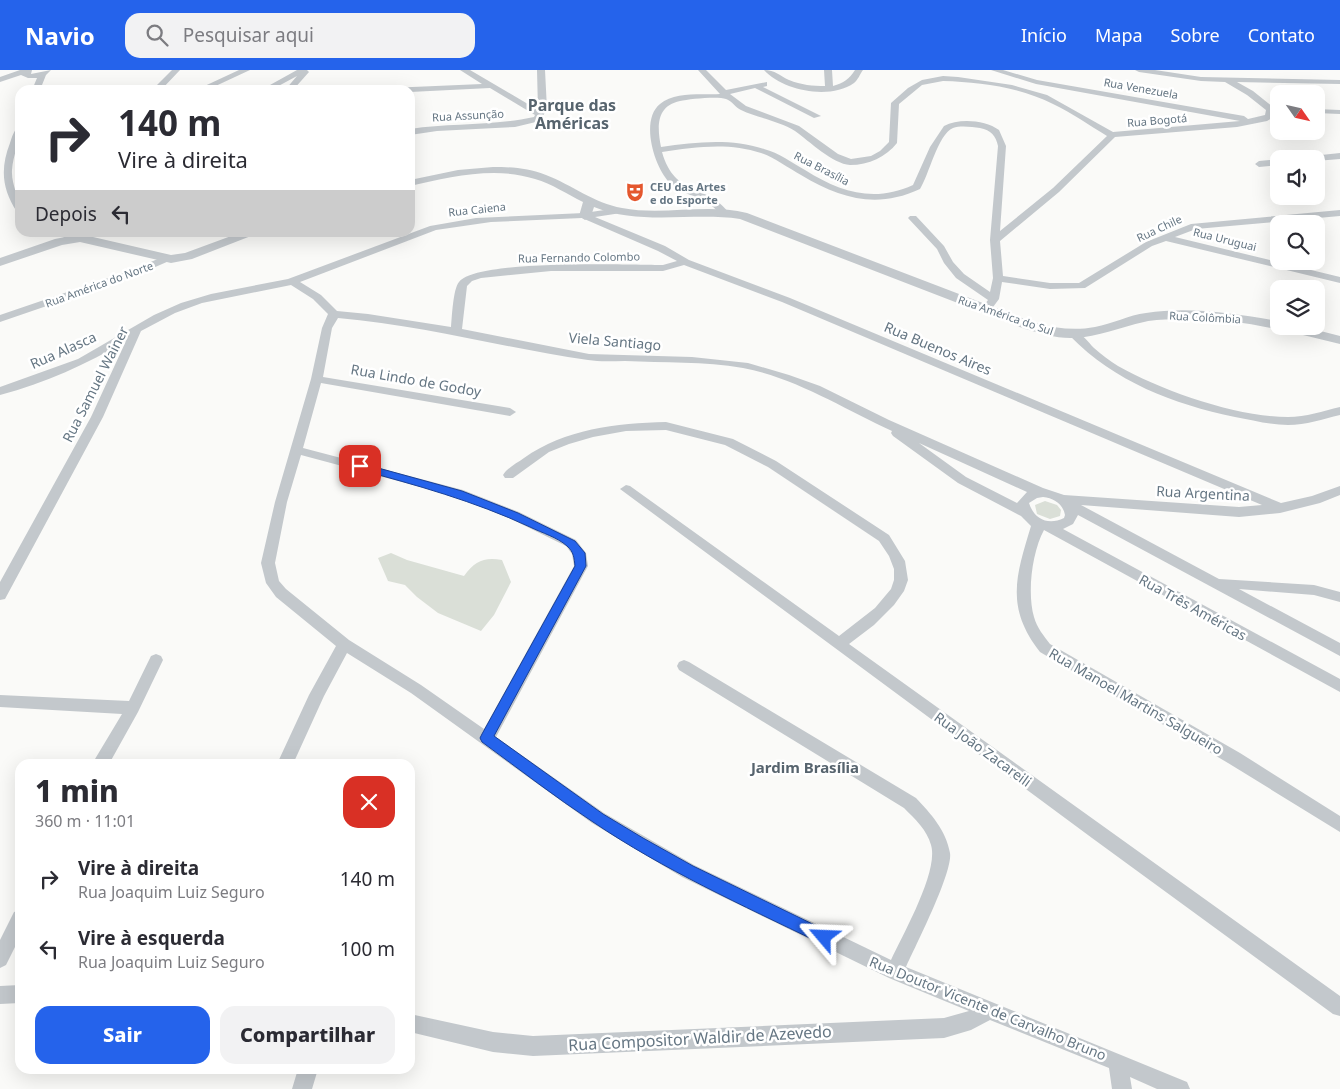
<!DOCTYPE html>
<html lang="pt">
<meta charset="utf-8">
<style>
:root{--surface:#fff;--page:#f2f2f3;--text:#2b2b33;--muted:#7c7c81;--accent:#2563eb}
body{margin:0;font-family:"Noto Sans",sans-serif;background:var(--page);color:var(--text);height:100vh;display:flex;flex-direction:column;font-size:19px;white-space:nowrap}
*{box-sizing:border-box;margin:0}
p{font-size:16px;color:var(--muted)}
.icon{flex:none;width:28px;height:28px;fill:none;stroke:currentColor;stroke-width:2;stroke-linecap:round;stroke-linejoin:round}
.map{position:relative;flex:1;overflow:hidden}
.details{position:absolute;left:15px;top:689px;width:400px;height:315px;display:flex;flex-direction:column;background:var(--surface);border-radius:15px;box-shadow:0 5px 20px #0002}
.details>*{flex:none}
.banner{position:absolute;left:15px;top:15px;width:400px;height:152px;border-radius:15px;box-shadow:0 5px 20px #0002;background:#fff;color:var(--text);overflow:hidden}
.needle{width:32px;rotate:124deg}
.controls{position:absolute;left:1270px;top:15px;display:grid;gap:10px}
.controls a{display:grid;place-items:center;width:55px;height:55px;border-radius:10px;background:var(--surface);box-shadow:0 5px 20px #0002;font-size:25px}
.pin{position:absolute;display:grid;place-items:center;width:42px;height:42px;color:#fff;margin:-21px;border-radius:10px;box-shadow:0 2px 8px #0006}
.me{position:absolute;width:55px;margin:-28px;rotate:296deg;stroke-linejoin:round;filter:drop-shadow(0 0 4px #0008)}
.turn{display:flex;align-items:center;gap:18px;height:105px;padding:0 20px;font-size:22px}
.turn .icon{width:65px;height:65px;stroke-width:2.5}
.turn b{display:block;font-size:35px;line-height:42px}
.then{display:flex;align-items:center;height:48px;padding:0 20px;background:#0003;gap:10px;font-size:19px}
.round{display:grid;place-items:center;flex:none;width:52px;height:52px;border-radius:15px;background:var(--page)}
.head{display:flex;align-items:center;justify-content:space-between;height:85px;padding:0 20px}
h1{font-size:30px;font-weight:800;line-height:38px}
.cta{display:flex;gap:10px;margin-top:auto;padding:10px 20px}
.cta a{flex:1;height:58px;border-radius:15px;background:var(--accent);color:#fff;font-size:20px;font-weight:800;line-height:58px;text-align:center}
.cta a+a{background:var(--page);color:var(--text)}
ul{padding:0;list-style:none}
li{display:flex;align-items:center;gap:15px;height:70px;padding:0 20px}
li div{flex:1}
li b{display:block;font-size:19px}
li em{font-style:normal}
header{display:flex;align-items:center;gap:30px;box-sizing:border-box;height:70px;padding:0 25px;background:var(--accent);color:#fff}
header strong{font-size:24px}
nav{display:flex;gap:28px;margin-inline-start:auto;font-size:18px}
.search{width:350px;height:45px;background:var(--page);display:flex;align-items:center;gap:12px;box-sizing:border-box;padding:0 18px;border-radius:15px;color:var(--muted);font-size:19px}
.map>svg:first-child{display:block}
</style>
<header>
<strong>Navio</strong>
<div class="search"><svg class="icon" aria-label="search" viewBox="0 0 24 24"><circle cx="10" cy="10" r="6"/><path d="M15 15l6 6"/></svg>Pesquisar aqui</div>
<nav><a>Início</a><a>Mapa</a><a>Sobre</a><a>Contato</a></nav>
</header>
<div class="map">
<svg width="1340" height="1019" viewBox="0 0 1340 1019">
<rect width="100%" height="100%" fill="#fafaf8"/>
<!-- green -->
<path fill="#dadfd7" d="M1045 431 1057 435 1061 440 1060 446 1050 449 1037 444 1035 435Z
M391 483 407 490 464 506C475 491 484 487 502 490L511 512 494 545 481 561 438 543 417 527 405 515 388 511 378 488Z"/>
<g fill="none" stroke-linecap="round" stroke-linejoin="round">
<!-- minor -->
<path fill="#c3c8cc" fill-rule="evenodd" d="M20 0H32L31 4 51 0 46 5 40 20H32L37 8H28L21 5 0 12V7Z
M172 0H180L161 20H152Z
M239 0H250L207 20H196Z
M297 0H307L309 2 293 20H285L297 6 271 20H261Z
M460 0H470L538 40 537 0H545L547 39 540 51 515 57 437 61 410 65V59C451 53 494 56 534 47L535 45 490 18 410 22V20H385L389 18 482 14Z
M698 0H706L726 20 767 12V16L763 17 821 46 814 48 755 18 730 24 746 36 799 56 838 84 851 89 871 86 880 81 889 72 891 33 908 18 922 10 943 6 958 7 1012 15 1047 25 1113 62 1240 51 1036 14 991 0H1003L1037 10 1244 46 1248 49 1265 45 1266 40 1247 25 1225 12 1201 11 1139 2 1135 0H1155L1201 7 1340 10V14L1237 12 1253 21 1273 37 1272 48 1267 51 1237 57 1115 67 1059 122 1000 171 1003 206 1050 213H1079L1146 172 1191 154 1340 140V146L1196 159 1175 167 1340 207V213L1166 171 1152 176 1085 218 1050 219 1002 212 999 229 990 241H982L981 239 988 230 956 208 944 193 937 179 908 148 910 146H916L944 176 953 192 964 204 990 222 993 208 990 170 998 76C996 66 991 60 980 58 972 57 961 55 953 58 938 64 929 105 920 119 877 139 841 129 801 105 788 98 775 88 761 83 729 72 694 77 662 82 675 128 707 113 729 143L724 146C719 144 717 140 712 136 699 126 680 124 669 112 654 96 640 50 660 34 675 21 703 25 720 24ZM943 11C980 12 1019 17 1053 34 1072 43 1089 55 1107 66L1053 118 1000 161 1006 76 999 60C985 50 959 48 944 56L930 77 913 115C874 133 840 122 805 100 791 92 779 83 764 79 730 68 696 72 661 77 657 57 656 36 680 31 689 29 718 26 726 29 732 31 736 38 741 40 758 48 779 51 795 61 809 71 833 94 850 95 869 95 886 87 897 73L899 34 922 15Z
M764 0C775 0 780 6 789 10 801 15 813 16 825 16L824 0H832L833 16C844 13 849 9 855 0H863C860 4 858 10 854 13 830 30 783 21 764 0Z
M1316 39 1340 40V44L1316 43Z
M20 56C20 72 13 85 12 100 11 115 20 128 20 143L17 142C2 119 0 99 10 73 12 67 14 59 20 56Z
M1340 83V89L1316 91V89H1308L1312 86Z
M1279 89V95L1259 97 1255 94 1259 91Z
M618 138 621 139V143L595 147 665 176 689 190 790 228 1281 433 1312 426 1340 416V425L1320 433 1280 443 1239 447 1081 435 1219 509 1314 515 1340 522V532L1314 525 1239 519 1340 573V586L1078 445 1073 454 1063 459 1340 609V622L1044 460C1032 482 1027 523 1034 547 1037 558 1044 566 1050 574L1240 683 1340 746V762L1228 693 1040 582C1005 537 1016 506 1031 456L1021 446 958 413 893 366 891 363 892 361C844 339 796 308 743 298 704 291 664 293 625 291 613 291 600 292 588 290 504 278 422 255 338 248L332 258 323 307 510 338 516 342 510 346 321 313 303 378 463 420 519 442 576 470 586 483 588 496 496 667 604 743 694 795 891 890C903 864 939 801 931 775 927 760 915 749 904 738L679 600 677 596 679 592 684 590 689 592 916 728C931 744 946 760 950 783 953 802 916 875 906 897L1187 1012 1190 1019H1157L1130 1007 1132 1019H1112L1109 998 990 950 971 960 944 968 533 986 493 982 410 962V944L493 962 533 966 944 948 969 941 889 908 682 807 592 753 411 623 347 583 324 626 293 694H277L309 625 336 576 276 527 266 513 261 493 275 432 311 309 322 258 328 244 313 229 291 215 202 233 175 243 141 261 103 347 5 529 0 530V512L91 347 126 271C87 294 45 313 0 325V317L78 289 154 245 181 233 211 224 288 209 430 156 476 148 584 143ZM582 148 658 181 677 191 663 195C628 195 478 189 459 212 453 219 452 247 451 257L368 244 337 241 321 225 300 212 436 160 491 152ZM684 195 782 232 1262 435 1239 437 1064 425 1043 418 889 350 820 316 789 305 748 293 692 287 589 284 462 259 467 216 472 211 481 208 551 201H663ZM919 373 1027 422 1017 433 966 407ZM301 385 454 426 509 448 566 476 572 484 574 496 484 659 421 615 349 570 286 519 279 511 275 493 287 432ZM1043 427C1054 428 1063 434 1065 445L1064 448C1048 456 1034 449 1029 433L1037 428Z
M57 162H68L76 169 74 171H68Z
M165 186 169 187V191L137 205 0 252V245L129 201Z
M1074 261C1082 263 1088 272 1094 278 1101 284 1110 291 1118 296 1163 321 1236 347 1288 347 1306 347 1323 341 1340 337V345C1323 349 1306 355 1288 355 1270 355 1252 350 1235 347 1173 334 1115 312 1070 266L1069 264 1070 262Z
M666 352 733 369 776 391 889 465 905 491 908 510 904 521 894 535 874 555 849 574 1340 926V946L1333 944 1092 768 620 419 626 415 630 416 839 566 875 538 891 519 894 510V499L889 486 879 471 768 397 725 375 666 360 626 361 593 367 569 374 549 382 513 408H505L503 405C507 398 517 393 524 388 565 359 616 353 666 352Z
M156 584 161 586 163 590 138 642 109 694H92L122 644 0 637V625L129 631 151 586Z
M20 840V867L6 895 0 898V870L14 842Z
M20 915V933L0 934V916Z
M298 999H318L312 1019H292Z"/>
<!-- tertiary -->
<path fill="#c3c8cc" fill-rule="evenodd" d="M493 97C511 97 529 98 546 105 572 115 594 133 622 138 663 146 706 133 747 143L1035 253C1055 258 1074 261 1095 257 1112 254 1129 245 1146 243 1190 236 1235 244 1279 251V256H1301L1340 266V274C1287 261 1233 247 1178 249 1167 250 1155 249 1144 252 1121 257 1098 267 1074 268 1057 269 1041 263 1025 259L740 149C692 142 641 156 594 137L591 146 585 150 579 146 583 132C567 124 552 114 535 109 495 96 449 107 410 116V110L458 100Z
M242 162H261L192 189 171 193 80 172 62 175 0 196V188L55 169 80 164 171 185 185 183Z"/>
</g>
<!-- route -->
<path fill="#2563eb" stroke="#184099" d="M360 393 462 421 518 443 575 471 585 483 586 496 494 666 603 744 643 768 693 796 829 862 831 867 829 872 824 874 818 872C742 835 664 800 593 752 555 727 519 699 482 672L480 668 482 664 575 496C574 488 574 482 567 476 557 467 542 463 530 457 474 431 416 415 357 399L355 396 357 394Z"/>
<!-- icons -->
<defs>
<symbol id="theatre-bare" viewBox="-9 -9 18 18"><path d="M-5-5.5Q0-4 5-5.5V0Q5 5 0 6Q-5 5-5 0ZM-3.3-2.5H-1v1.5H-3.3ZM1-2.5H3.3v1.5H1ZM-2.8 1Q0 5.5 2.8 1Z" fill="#e4572e" stroke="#fff" stroke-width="2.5" paint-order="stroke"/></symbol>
</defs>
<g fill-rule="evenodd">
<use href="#theatre-bare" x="621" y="108" width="28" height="28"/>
</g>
<g text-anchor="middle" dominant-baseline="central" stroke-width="5" stroke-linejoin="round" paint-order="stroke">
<!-- far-street labels -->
<g font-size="11" fill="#657683" stroke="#fff">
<text transform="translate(1141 18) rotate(10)">Rua Venezuela</text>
<text transform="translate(468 45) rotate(-3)">Rua Assunção</text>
<text transform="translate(1157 50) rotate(-5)">Rua Bogotá</text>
<text transform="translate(822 98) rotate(27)">Rua Brasília</text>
<text transform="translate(477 139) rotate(-6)">Rua Caiena</text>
<text transform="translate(1159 158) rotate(-25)">Rua Chile</text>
<text transform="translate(1225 169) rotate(14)">Rua Uruguai</text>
<text transform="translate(579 187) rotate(-1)">Rua Fernando Colombo</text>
<text transform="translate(99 214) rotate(-20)">Rua América do Norte</text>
<text transform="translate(1006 245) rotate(19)">Rua América do Sul</text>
<text transform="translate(1205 247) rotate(3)">Rua Colômbia</text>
</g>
<!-- far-poi labels -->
<g font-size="11" font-weight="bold" fill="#657683" stroke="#fff" text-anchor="start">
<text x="650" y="116">CEU das Artes<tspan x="650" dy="13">e do Esporte</tspan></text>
</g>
<!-- street labels -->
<g font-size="14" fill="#657683" stroke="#fff">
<text transform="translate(615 271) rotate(5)">Viela Santiago</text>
<text transform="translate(938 278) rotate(23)">Rua Buenos Aires</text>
<text transform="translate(63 280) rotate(-24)">Rua Alasca</text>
<text transform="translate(416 310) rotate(10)">Rua Lindo de Godoy</text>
<text transform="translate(95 314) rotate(-63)">Rua Samuel Wainer</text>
<text transform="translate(1203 423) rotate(3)">Rua Argentina</text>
<text transform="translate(1193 537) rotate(29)">Rua Três Américas</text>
<text transform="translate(1136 631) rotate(30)">Rua Manoel Martins Salgueiro</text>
<text transform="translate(983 679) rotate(36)">Rua João Zacareili</text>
<text transform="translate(988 938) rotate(22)">Rua Doutor Vicente de Carvalho Bruno</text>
</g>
<!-- neighbourhood labels -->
<g font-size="15" font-weight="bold" fill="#57646e" stroke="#fff">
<text x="805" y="697">Jardim Brasília</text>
</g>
<!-- far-district labels -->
<g font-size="16" font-weight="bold" fill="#57646e" stroke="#fff">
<text x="572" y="35">Parque das<tspan x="572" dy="18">Américas</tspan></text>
</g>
<!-- near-street labels -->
<g font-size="16" fill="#657683" stroke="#fff">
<text transform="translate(700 968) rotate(-3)">Rua Compositor Waldir de Azevedo</text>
</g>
</g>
</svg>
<div class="controls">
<a><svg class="needle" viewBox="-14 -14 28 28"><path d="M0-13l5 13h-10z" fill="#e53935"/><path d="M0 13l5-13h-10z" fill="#7c7c81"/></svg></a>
<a><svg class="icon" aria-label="sound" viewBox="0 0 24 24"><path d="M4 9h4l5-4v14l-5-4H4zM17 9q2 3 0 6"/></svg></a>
<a><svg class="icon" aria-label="search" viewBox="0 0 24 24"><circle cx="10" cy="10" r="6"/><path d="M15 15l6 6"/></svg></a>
<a><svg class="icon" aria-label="layers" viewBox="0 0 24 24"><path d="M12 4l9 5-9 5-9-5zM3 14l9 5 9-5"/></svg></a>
</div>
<div class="pin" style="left:360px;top:396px;background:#d93025"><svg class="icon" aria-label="arrive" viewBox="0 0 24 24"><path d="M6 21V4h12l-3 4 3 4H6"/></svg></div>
<svg class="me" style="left:824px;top:867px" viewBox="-20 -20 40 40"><path d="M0-17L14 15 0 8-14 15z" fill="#2563eb" stroke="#fff" stroke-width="4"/></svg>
<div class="banner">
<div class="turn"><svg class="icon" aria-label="right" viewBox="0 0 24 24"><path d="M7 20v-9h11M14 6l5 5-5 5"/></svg><div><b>140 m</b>Vire à direita</div></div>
<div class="then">Depois<svg class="icon" aria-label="left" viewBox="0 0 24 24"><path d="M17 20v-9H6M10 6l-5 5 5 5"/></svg></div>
</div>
<section class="details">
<div class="head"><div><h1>1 min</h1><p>360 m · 11:01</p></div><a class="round" style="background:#d93025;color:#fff"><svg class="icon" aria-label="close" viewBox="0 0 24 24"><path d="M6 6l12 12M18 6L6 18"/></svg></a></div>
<ul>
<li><svg class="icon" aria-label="right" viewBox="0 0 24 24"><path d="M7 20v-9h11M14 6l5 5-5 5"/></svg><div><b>Vire à direita</b><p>Rua Joaquim Luiz Seguro</p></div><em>140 m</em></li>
<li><svg class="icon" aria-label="left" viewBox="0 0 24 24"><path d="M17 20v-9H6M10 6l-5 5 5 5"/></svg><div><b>Vire à esquerda</b><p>Rua Joaquim Luiz Seguro</p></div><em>100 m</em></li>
</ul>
<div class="cta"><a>Sair</a><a>Compartilhar</a></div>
</section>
</div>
